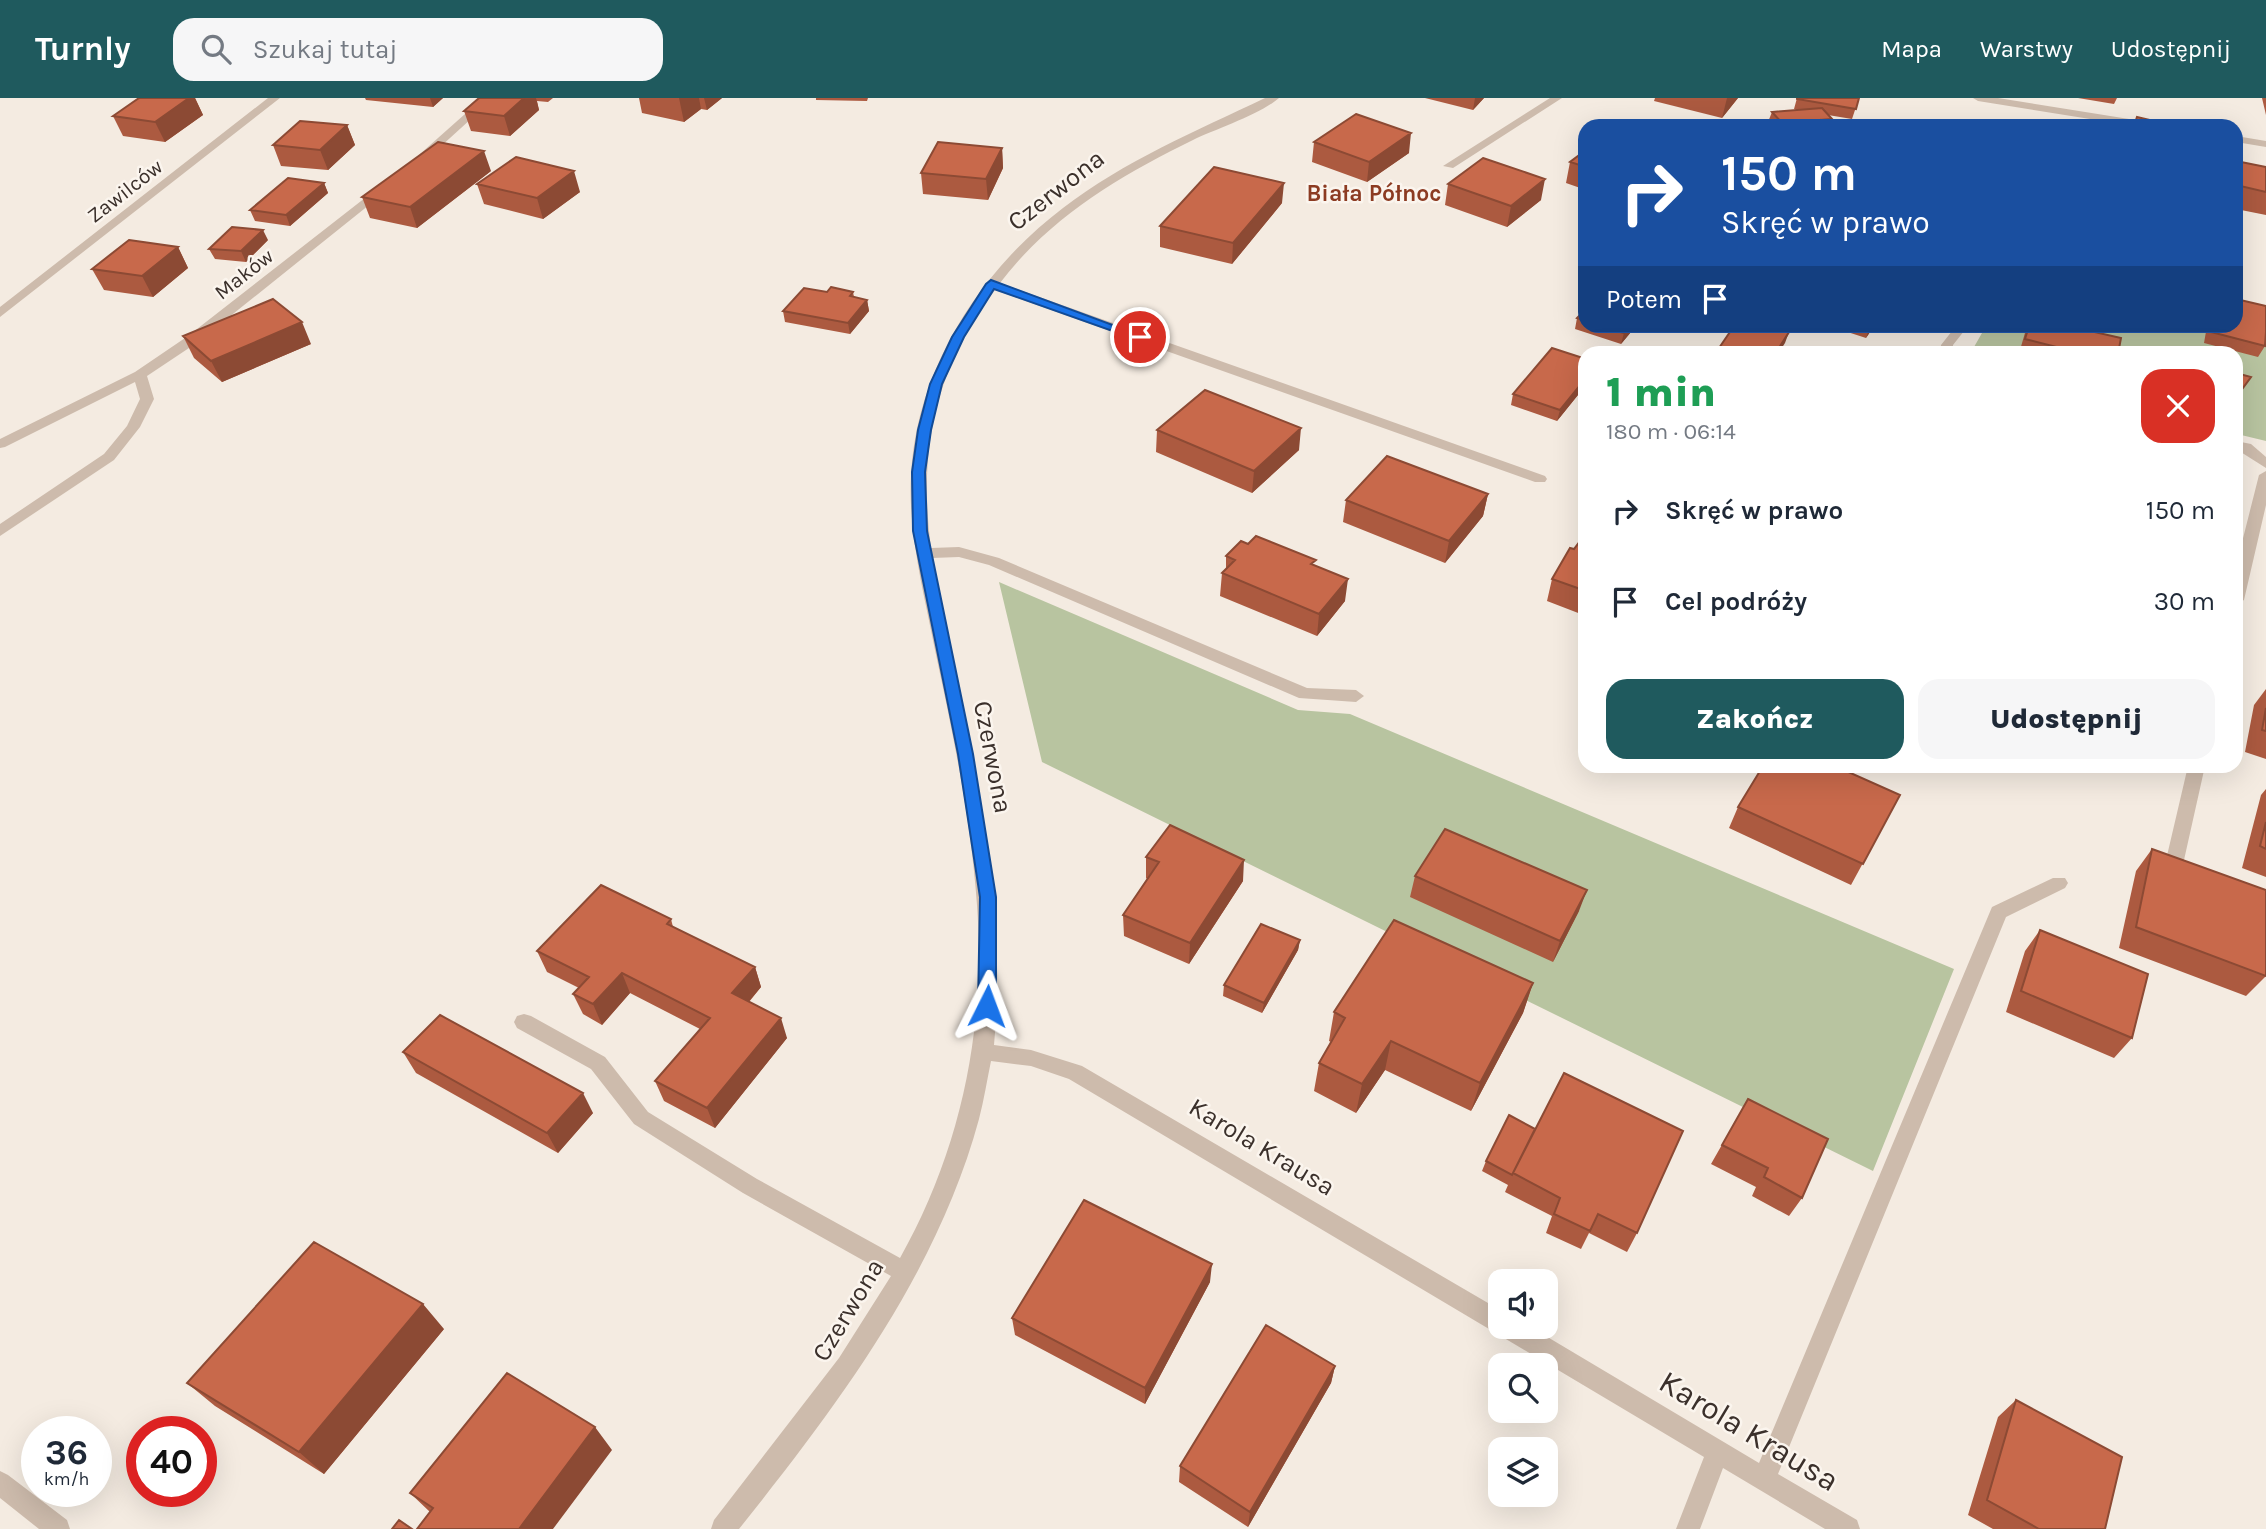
<!DOCTYPE html>
<html lang="pl">
<meta charset="utf-8">
<style>
:root{--surface:#fff;--page:#f6f6f7;--text:#1f2937;--muted:#747a83;--accent:#1f5a5e}
body{margin:0;font-family:Karla,sans-serif;background:var(--page);color:var(--text);height:100vh;display:flex;flex-direction:column;font-size:26px;white-space:nowrap}
*{box-sizing:border-box;margin:0}
p{font-size:23px;color:var(--muted)}
.icon{flex:none;width:38px;height:38px;fill:none;stroke:currentColor;stroke-width:2;stroke-linecap:round;stroke-linejoin:round}
.map{position:relative;flex:1;overflow:hidden}
.details{position:absolute;left:1578px;top:248px;width:665px;height:427px;display:flex;flex-direction:column;background:var(--surface);border-radius:21px;box-shadow:0 7px 28px #0002}
.details>*{flex:none}
.top-card{position:absolute;left:1578px;top:21px;width:665px;height:214px;border-radius:21px;box-shadow:0 7px 28px #0002;background:#1a4fa0;color:#fff;overflow:hidden}
.fabs{position:absolute;left:1488px;top:1171px;display:grid;gap:14px}
.fabs a{display:grid;place-items:center;width:70px;height:70px;border-radius:14px;background:var(--surface);box-shadow:0 7px 28px #0002;font-size:35px}
.speed{position:absolute;left:21px;top:1318px;display:flex;gap:14px;font-size:35px;font-weight:700;text-align:center}
.speed>*{display:grid;place-content:center;width:91px;height:91px;border-radius:50%;background:var(--surface);box-shadow:0 7px 28px #0002;line-height:1}
.speed small{font-size:18px;font-weight:400}
.speed .limit{border:10px solid #d22;background:#fff;color:#111}
.pin{position:absolute;display:grid;place-items:center;width:60px;height:60px;color:#fff;margin:-30px;border:4px solid #fff;border-radius:50%;box-shadow:0 2px 7px #0007}
.me{position:absolute;width:77px;margin:-38px;rotate:3deg;stroke-linejoin:round;filter:drop-shadow(0 0 5px #0008)}
.turn{display:flex;align-items:center;gap:24px;height:147px;padding:0 28px;font-size:32px}
.turn .icon{width:91px;height:91px;stroke-width:2.5}
.turn b{display:block;font-size:49px;line-height:60px}
.then{display:flex;align-items:center;height:66px;padding:0 28px;background:#0003;gap:14px;font-size:26px}
.round{display:grid;place-items:center;flex:none;width:74px;height:74px;border-radius:21px;background:var(--page)}
.overview{display:flex;align-items:center;justify-content:space-between;height:119px;padding:0 28px}
h1{font-size:42px;font-weight:800;line-height:52px;color:#1e9e55}
.primary-button{display:flex;gap:14px;margin-top:auto;padding:14px 28px}
.primary-button a{flex:1;height:80px;border-radius:21px;background:var(--accent);color:#fff;font-size:28px;font-weight:800;line-height:80px;text-align:center}
.primary-button a+a{background:var(--page);color:var(--text)}
ul{padding:0;list-style:none}
li{display:flex;align-items:center;gap:21px;height:91px;padding:0 28px}
li div{flex:1}
li b{display:block;font-size:26px}
li em{font-style:normal}
header{display:flex;align-items:center;gap:42px;box-sizing:border-box;height:98px;padding:0 35px;background:var(--accent);color:#fff}
header strong{font-size:33px}
nav{display:flex;gap:38px;margin-inline-start:auto;font-size:24px}
.search{width:490px;height:63px;background:var(--page);display:flex;align-items:center;gap:18px;box-sizing:border-box;padding:0 24px;border-radius:21px;color:var(--muted);font-size:26px}
.map>svg:first-child{display:block}
</style>
<header>
<strong>Turnly</strong>
<div class="search"><svg class="icon" aria-label="search" viewBox="0 0 24 24"><circle cx="10" cy="10" r="6"/><path d="M15 15l6 6"/></svg>Szukaj tutaj</div>
<nav><a>Mapa</a><a>Warstwy</a><a>Udostępnij</a></nav>
</header>
<div class="map">
<svg width="2266" height="1431" viewBox="0 0 2266 1431">
<rect width="100%" height="100%" fill="#f4ebe1"/>
<!-- green -->
<path fill="#b8c4a0" d="M2266 212V343L2237 336 2236 256H1970L1986 228H2236Z
M999 484 1298 612 1350 616 1954 871 1873 1073 1042 664Z"/>
<g fill="none" stroke-linecap="round" stroke-linejoin="round">
<!-- minor -->
<path fill="#cdbbac" fill-rule="evenodd" d="M268 0H280L0 219V209Z
M483 0H494L428 60H420V56Z
M1265 0H1279C1261 16 1216 31 1193 42 1121 77 1049 120 1000 185L1545 378 1547 381 1545 384H1535L995 192C935 272 918 351 931 450L959 449 999 460 1307 590 1356 592 1364 598 1356 604 1299 600 989 467 959 459 932 460C961 629 1010 771 994 947L1031 952 1082 968 1500 1212V1228H1529L1759 1365 1992 809 2053 780H2065L2068 785 2065 790 2006 819 1778 1376 1857 1422 1860 1431H1825L1723 1370 1700 1431H1676L1704 1359 1069 981 1031 968 991 963C987 982 984 1002 979 1021 937 1176 837 1308 739 1431H711L714 1422 839 1260 891 1178 743 1095 634 1026 591 971 517 930 514 924 517 918 524 916 531 918 605 959 648 1014 757 1081 900 1160C961 1052 986 930 977 807 971 721 953 636 935 552 924 495 908 436 911 378 916 271 980 173 1063 110 1124 63 1196 33 1265 0Z
M1550 0H1562L1453 70 1443 68Z
M1973 0H1998L2154 25 2159 28H2134L1978 3Z
M2236 38 2266 43V49L2236 44Z
M379 89 389 91 198 244 147 278 154 301 140 329 114 362 0 438V426L104 356 127 328 140 301 135 284 5 349 0 350V341L135 274 188 238Z
M1956 228H1968L1953 247V256H1940L1941 247Z
M2236 343 2251 346 2266 359V370L2236 351Z
M2266 373V407L2244 502 2236 507V468L2259 377Z
M2188 668H2205L2184 762 2181 767H2169L2166 762Z
M0 1373 8 1377 67 1422 70 1431H39L0 1400Z"/>
</g>
<!-- wall -->
<path fill="#ac5a40" d="M139 0H195L203 17 165 44 123 38 113 18Z
M365 0H443L433 9 366 2Z
M479 0H553L548 4 537 3 539 12 510 38 471 33 464 13Z
M639 0H722L707 12 701 11 684 24 642 15Z
M816 0H868L867 3 816 2Z
M1425 0H1484L1473 12Z
M1655 0H1738L1722 20 1654 3Z
M1797 0H1859L1852 21 1828 17 1832 21 1831 24 1844 28H1772L1768 24 1772 14 1798 12 1794 11Z
M2078 0H2117L2114 6Z
M2262 0H2266V17Z
M347 27 355 47 328 72 281 68 273 47Z
M1314 44 1409 55 1367 84 1312 64Z
M1002 50 1003 70 988 102 923 96 921 75Z
M1586 52V92L1566 85 1570 64Z
M2236 63 2266 69V117L2236 111Z
M491 73 417 130 370 120 362 99Z
M324 85 328 95 290 128 255 123 250 112Z
M477 86 580 94 543 121 484 106Z
M1448 86 1541 102 1507 129 1445 107Z
M1282 105 1232 166 1160 149V128Z
M268 142 246 164 215 161 209 151Z
M178 149 188 170 153 199 104 192 92 171Z
M827 194H853L854 199 867 202 869 213 850 236 785 224 783 213Z
M1586 211V228H1636L1621 246 1575 231 1577 220Z
M1829 228H1874L1866 240Z
M2027 228H2068L2118 256H2033L2020 252Z
M2207 228H2236L2265 248 2258 259 2204 245Z
M183 238 311 246 222 284 194 260Z
M1586 261V287L1557 323 1511 307 1513 296Z
M1157 332 1299 352 1252 395 1156 354Z
M1488 396 1483 418 1445 465 1343 424 1346 402Z
M1586 435V518L1547 503 1552 481Z
M1248 446 1315 467 1345 503 1317 538 1220 498 1222 475 1226 471V458Z
M2266 591V661L2245 654 2254 607Z
M2266 691V779L2242 770 2261 697Z
M1900 697 1851 787 1729 730 1738 709Z
M2152 751 2266 878 2246 898 2119 850 2136 773Z
M1146 759 1243 783 1189 866 1124 838 1123 817 1147 781 1146 780Z
M1415 778 1579 813 1553 864 1410 799Z
M671 821 673 829 755 869 761 889 749 904 787 940 715 1030 664 1003 655 983 700 931 630 895 602 927 583 916 573 896 579 890 547 874 537 853Z
M2040 832 2132 940 2114 960 2006 914 2025 853Z
M1300 842 1298 852 1262 915 1223 898 1224 887Z
M1533 885 1523 915 1471 1013 1385 972 1356 1015 1314 993 1319 965 1331 944 1329 943 1334 914Z
M403 954 593 1015 558 1055 416 975Z
M1748 1001 1802 1100 1789 1118 1752 1098 1756 1089 1711 1066Z
M1509 1017 1637 1135 1627 1154 1589 1135 1581 1151 1546 1135 1552 1118 1505 1094 1508 1087 1482 1073 1486 1063Z
M1210 1184 1145 1306 1015 1237 1012 1220Z
M444 1231 324 1376 215 1308 187 1285Z
M1335 1268 1331 1285 1248 1429 1179 1384 1180 1368Z
M2016 1302 2105 1431H1993L1968 1417 1998 1319Z
M612 1352 430 1414 410 1395Z"/>
<!-- shaded-wall -->
<path fill="#8c4a34" d="M189 0H195L203 17 165 44 155 24Z
M430 0H443L433 9Z
M524 0H536L539 12 510 38 504 18Z
M679 0H699L701 11 684 24Z
M704 0H722L707 12Z
M1475 0H1484L1473 12Z
M1727 0H1738L1722 20Z
M347 27 355 47 328 72 320 52Z
M1411 35 1409 55 1367 84 1369 64Z
M1002 50 1003 70 988 102 986 81Z
M484 53 491 73 417 130 410 109Z
M574 73 580 94 543 121 537 100Z
M1545 81 1541 102 1507 129 1511 108Z
M324 85 328 95 290 128 286 117Z
M1284 85 1282 105 1232 166 1233 145Z
M263 132 268 142 246 164 241 153Z
M178 149 188 170 153 199 142 178Z
M867 202 869 213 850 236 848 225Z
M302 224 311 246 222 284 211 263Z
M1630 228H1636L1621 246 1624 235Z
M1870 228H1874L1866 240Z
M1789 234 1785 245 1778 256H1775Z
M1586 280V287L1557 323 1560 312Z
M1301 330 1299 352 1252 395 1254 373Z
M1488 396 1483 418 1445 465 1449 443Z
M1348 481 1345 503 1317 538 1319 516Z
M1244 762 1243 783 1189 866 1190 845Z
M1587 792 1579 813 1553 864 1560 843Z
M1300 842 1298 852 1262 915 1264 905Z
M755 869 761 889 739 915 732 895Z
M622 875 630 895 602 927 593 906Z
M1533 885 1523 915 1471 1013 1480 985Z
M781 920 787 940 715 1030 707 1010Z
M1391 943 1385 972 1356 1015 1362 986Z
M583 995 593 1015 558 1055 547 1035Z
M1212 1166 1210 1184 1145 1306V1290Z
M423 1206 444 1231 324 1376 299 1354Z
M1335 1268 1331 1285 1248 1429 1250 1414Z
M595 1329 612 1352 553 1431H519Z"/>
<!-- building -->
<path fill="#c8694b" stroke="#8c4a34" stroke-width="2" d="M139 0H189L155 24 113 18Z
M479 0H524L504 18 464 13Z
M1797 0H1859L1856 11 1797 1Z
M1822 10 1832 21 1782 25 1772 14Z
M1356 16 1411 35 1369 64 1314 44Z
M2137 19 2175 28H2134Z
M1821 22 1844 28H1816Z
M300 23 347 27 320 52 273 47Z
M438 44 484 53 410 109 362 99Z
M938 44 1002 50 986 81 921 75Z
M1586 52V69L1570 64Z
M516 59 574 73 537 100 477 86Z
M1483 60 1545 81 1511 108 1448 86Z
M2236 63 2266 69V94L2236 87Z
M1214 69 1284 85 1233 145 1160 128Z
M288 80 324 85 286 117 250 112Z
M232 129 263 132 241 153 209 151Z
M129 142 178 149 142 178 92 171Z
M831 189 853 194 850 198 867 202 848 225 783 213 804 190 827 194Z
M273 201 302 224 211 263 183 238Z
M2236 201 2266 208V234L2265 248 2211 234 2212 228H2236Z
M1586 211V223L1577 220Z
M1600 228H1630L1624 235Z
M1734 228H1768L1789 234 1775 256H1715Z
M2029 228H2068L2121 240 2118 256H2084L2025 241Z
M1552 250 1586 261V280L1560 312 1513 296Z
M2236 275 2251 279 2237 298H2236Z
M1205 292 1301 330 1254 373 1157 332Z
M1387 358 1488 396 1449 443 1346 402Z
M1586 435V493L1552 481 1570 450 1574 451Z
M1256 438 1316 462 1311 466 1348 481 1319 516 1222 475 1235 462 1226 458 1241 443 1248 446Z
M2266 610V633L2262 632Z
M1763 668H1835L1900 697 1863 766 1738 709Z
M2266 724V751L2260 748Z
M1170 727 1244 762 1190 845 1123 817 1159 764 1146 759Z
M1445 731 1587 792 1560 843 1415 778Z
M2152 751 2266 792V878L2136 829Z
M601 787 671 821 667 826 755 869 732 895 781 920 707 1010 655 983 710 920 622 875 593 906 573 896 589 879 537 853Z
M1394 822 1533 885 1480 985 1391 943 1362 986 1319 965 1345 920 1334 914Z
M1261 826 1300 842 1264 905 1224 887Z
M2040 832 2148 876 2132 940 2021 893Z
M440 917 583 995 547 1035 403 954Z
M1564 975 1683 1033 1637 1135 1598 1116 1590 1133 1554 1116 1560 1100 1513 1075Z
M1748 1001 1828 1041 1802 1100 1764 1079 1768 1070 1722 1047Z
M1509 1017 1535 1031 1512 1077 1486 1063Z
M1084 1102 1212 1166 1145 1290 1012 1220Z
M314 1144 423 1206 299 1354 187 1285Z
M1266 1227 1335 1268 1250 1414 1180 1368Z
M507 1275 595 1329 519 1431H417L433 1410 410 1395Z
M2016 1302 2122 1359 2105 1431H2039L1987 1402Z
M399 1422 412 1431H392Z"/>
<!-- route -->
<path fill="#1a73e8" stroke="#114b97" stroke-width="2" d="M991 182 1145 239 1135 241 994 191 964 239 942 286 931 332 925 374 927 433 973 656 996 799V908L993 913 987 915 981 913 978 908 980 799 958 656 913 433 912 374 918 332 930 286 952 239 986 186Z"/>
<g text-anchor="middle" dominant-baseline="central" stroke-width="5" stroke-linejoin="round" paint-order="stroke">
<!-- far-street labels -->
<g font-size="21" fill="#3b302b" stroke="#fbf5ee">
<text transform="translate(125 93) rotate(-38)">Zawilców</text>
<text transform="translate(244 176) rotate(-38)">Maków</text>
</g>
<!-- far-neighbourhood labels -->
<g font-size="23" font-weight="bold" fill="#8c3b22" stroke="#fbf5ee">
<text x="1374" y="95">Biała Północ</text>
</g>
<!-- street labels -->
<g font-size="26" fill="#3b302b" stroke="#fbf5ee">
<text transform="translate(1056 92) rotate(-38)">Czerwona</text>
<text transform="translate(993 659) rotate(79)">Czerwona</text>
<text transform="translate(1262 1049) rotate(31)">Karola Krausa</text>
<text transform="translate(848 1212) rotate(-59)">Czerwona</text>
</g>
<!-- near-street labels -->
<g font-size="32" fill="#3b302b" stroke="#fbf5ee">
<text transform="translate(1749 1333) rotate(31)">Karola Krausa</text>
</g>
</g>
</svg>
<div class="fabs">
<a><svg class="icon" aria-label="sound" viewBox="0 0 24 24"><path d="M4 9h4l5-4v14l-5-4H4zM17 9q2 3 0 6"/></svg></a>
<a><svg class="icon" aria-label="search" viewBox="0 0 24 24"><circle cx="10" cy="10" r="6"/><path d="M15 15l6 6"/></svg></a>
<a><svg class="icon" aria-label="layers" viewBox="0 0 24 24"><path d="M12 4l9 5-9 5-9-5zM3 14l9 5 9-5"/></svg></a>
</div>
<div class="speed"><div>36<small>km/h</small></div><div class="limit">40</div></div>
<div class="pin" style="left:1140px;top:239px;background:#d93025"><svg class="icon" aria-label="arrive" viewBox="0 0 24 24"><path d="M6 21V4h12l-3 4 3 4H6"/></svg></div>
<svg class="me" style="left:987px;top:908px" viewBox="-20 -20 40 40"><path d="M0-17L14 15 0 8-14 15z" fill="#1a73e8" stroke="#fff" stroke-width="4"/></svg>
<div class="top-card">
<div class="turn"><svg class="icon" aria-label="right" viewBox="0 0 24 24"><path d="M7 20v-9h11M14 6l5 5-5 5"/></svg><div><b>150 m</b>Skręć w prawo</div></div>
<div class="then">Potem<svg class="icon" aria-label="arrive" viewBox="0 0 24 24"><path d="M6 21V4h12l-3 4 3 4H6"/></svg></div>
</div>
<section class="details">
<div class="overview"><div><h1>1 min</h1><p>180 m · 06:14</p></div><a class="round" style="background:#d93025;color:#fff"><svg class="icon" aria-label="close" viewBox="0 0 24 24"><path d="M6 6l12 12M18 6L6 18"/></svg></a></div>
<ul>
<li><svg class="icon" aria-label="right" viewBox="0 0 24 24"><path d="M7 20v-9h11M14 6l5 5-5 5"/></svg><div><b>Skręć w prawo</b></div><em>150 m</em></li>
<li><svg class="icon" aria-label="arrive" viewBox="0 0 24 24"><path d="M6 21V4h12l-3 4 3 4H6"/></svg><div><b>Cel podróży</b></div><em>30 m</em></li>
</ul>
<div class="primary-button"><a>Zakończ</a><a>Udostępnij</a></div>
</section>
</div>
